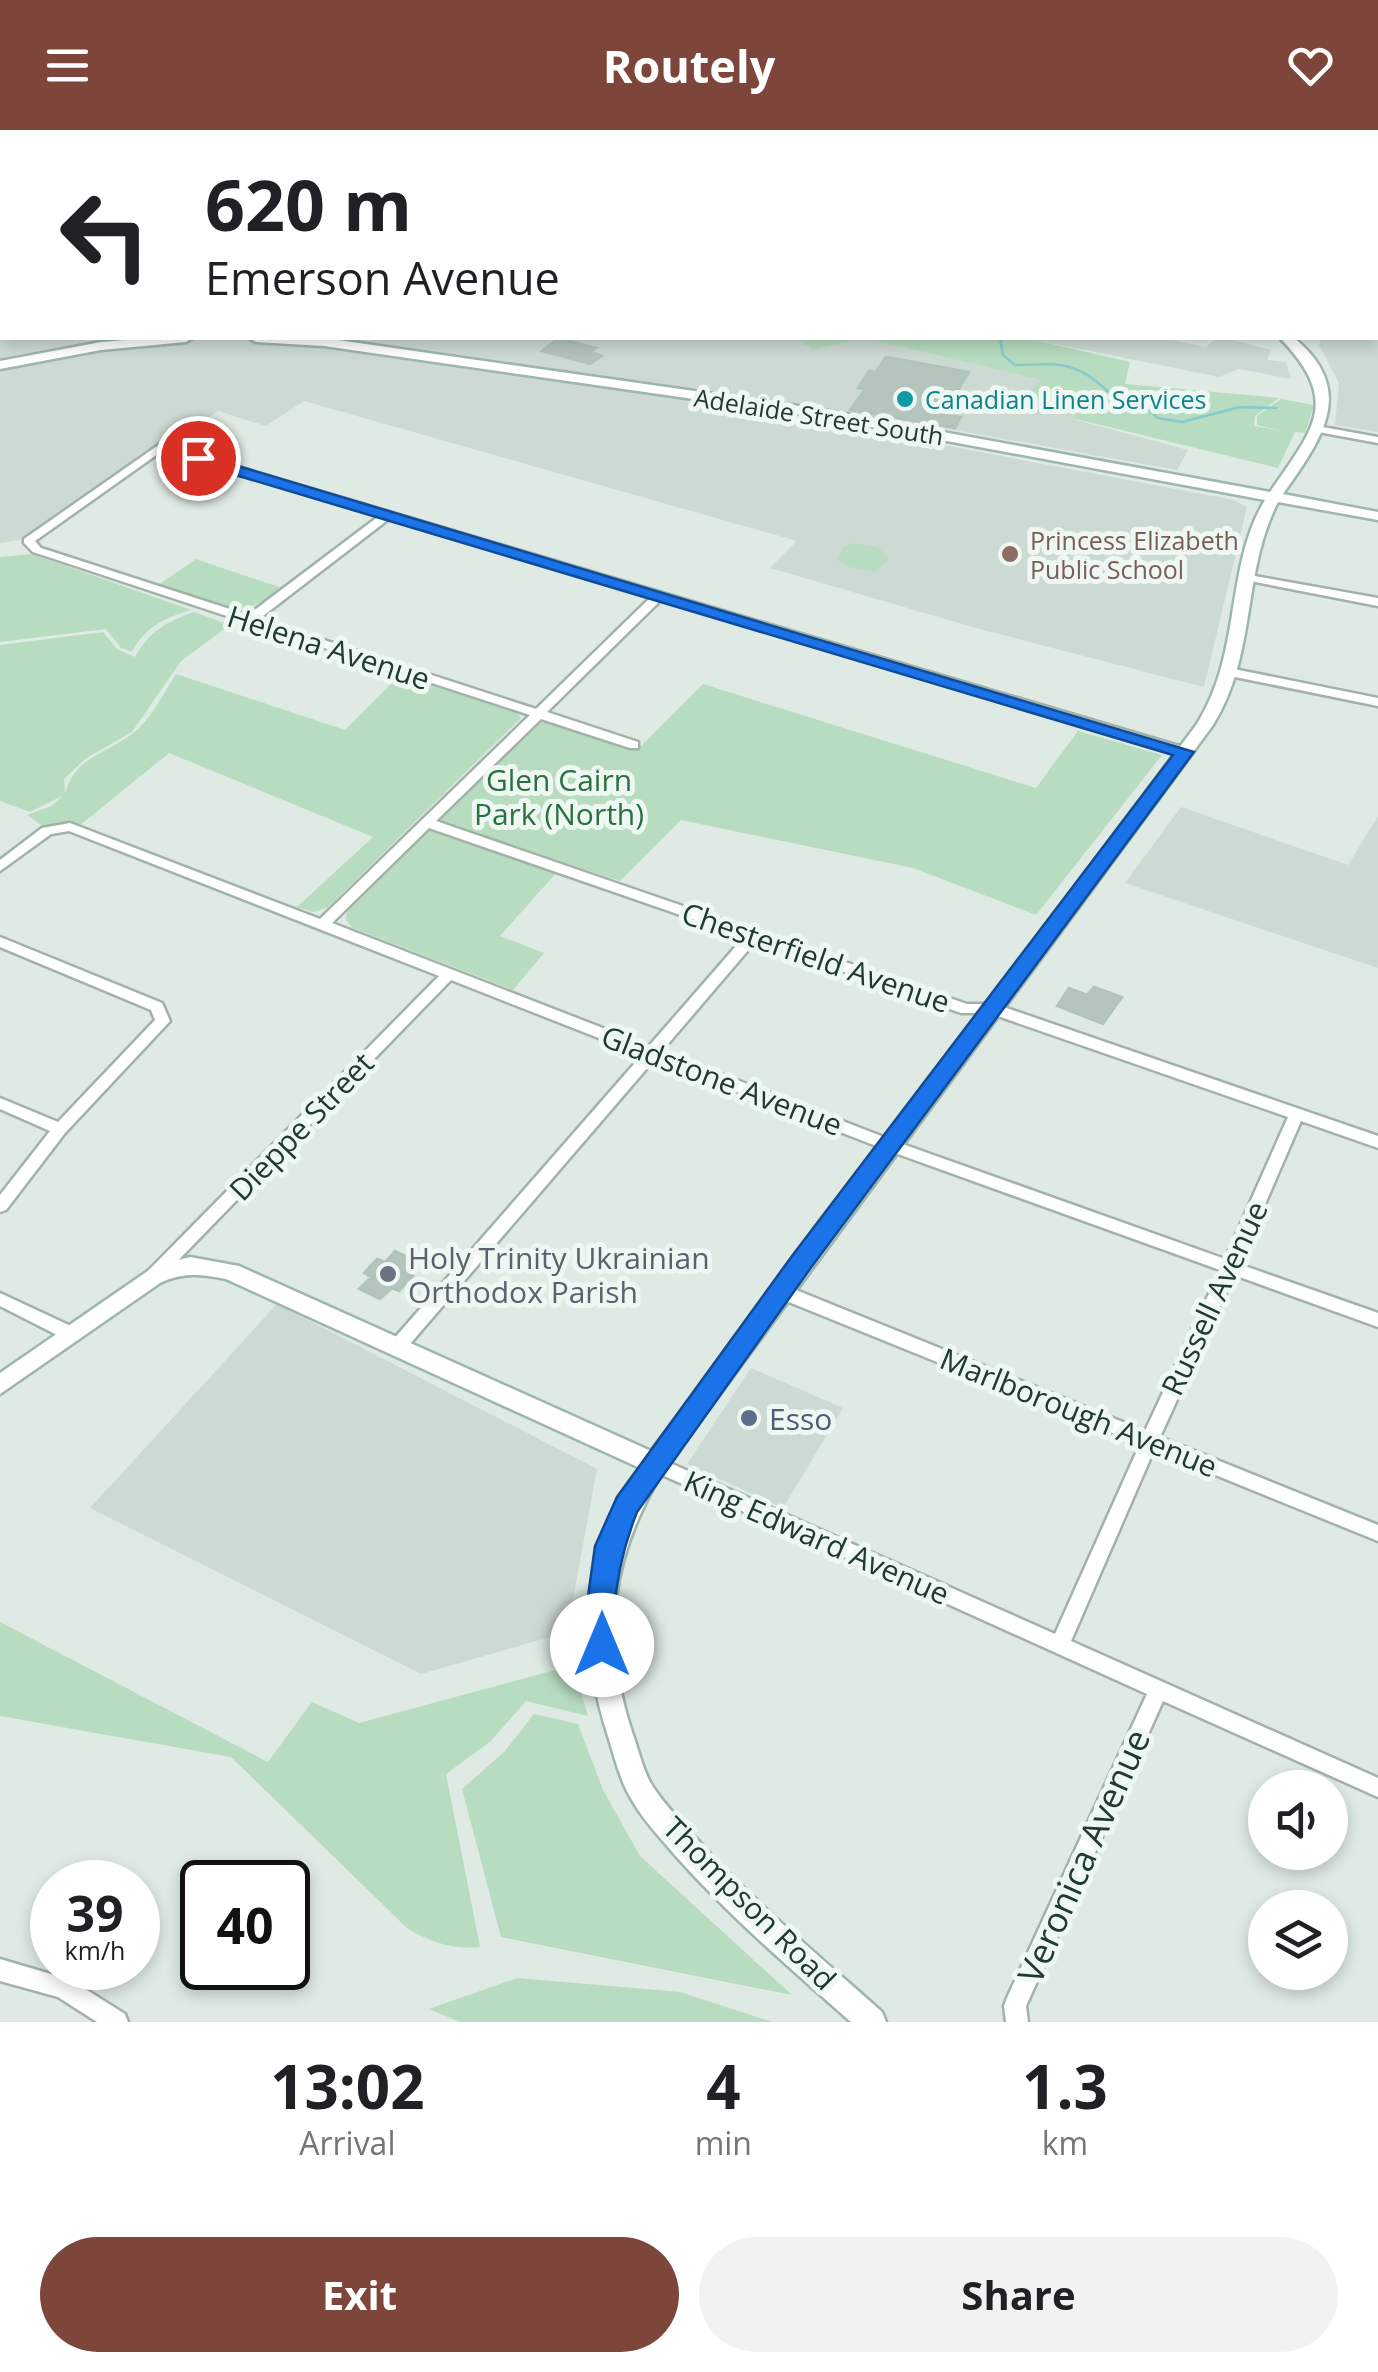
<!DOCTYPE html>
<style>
:root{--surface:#fff;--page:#f2f2f2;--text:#202124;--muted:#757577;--accent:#7e453a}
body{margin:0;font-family:"Open Sans",sans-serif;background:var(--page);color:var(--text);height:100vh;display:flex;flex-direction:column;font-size:38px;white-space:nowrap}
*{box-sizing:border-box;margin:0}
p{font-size:32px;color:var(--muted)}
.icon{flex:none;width:55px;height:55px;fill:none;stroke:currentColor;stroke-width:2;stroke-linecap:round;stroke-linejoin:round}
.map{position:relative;height:1892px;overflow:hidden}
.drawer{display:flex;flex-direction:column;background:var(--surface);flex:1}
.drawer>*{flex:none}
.guide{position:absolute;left:0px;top:0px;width:1380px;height:210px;box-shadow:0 5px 15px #0003;background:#fff;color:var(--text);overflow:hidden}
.fabs{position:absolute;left:1248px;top:1640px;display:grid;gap:20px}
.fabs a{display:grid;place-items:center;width:100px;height:100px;border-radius:50%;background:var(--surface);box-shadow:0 5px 15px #0003;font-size:50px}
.speed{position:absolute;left:30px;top:1730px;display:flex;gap:20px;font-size:50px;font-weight:700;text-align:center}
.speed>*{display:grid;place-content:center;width:130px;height:130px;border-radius:50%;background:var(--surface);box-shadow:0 5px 15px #0003;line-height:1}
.speed small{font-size:25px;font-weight:400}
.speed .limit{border:5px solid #111;border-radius:15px;background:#fff;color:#111}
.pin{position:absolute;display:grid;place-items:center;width:85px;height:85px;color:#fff;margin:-42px;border:5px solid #fff;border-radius:50%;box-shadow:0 2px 10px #0007}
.me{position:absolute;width:110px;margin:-55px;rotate:0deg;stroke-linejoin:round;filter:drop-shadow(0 0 8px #0008)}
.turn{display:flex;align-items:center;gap:35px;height:210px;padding:0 40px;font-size:45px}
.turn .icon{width:130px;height:130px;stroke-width:2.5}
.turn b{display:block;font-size:70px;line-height:85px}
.eta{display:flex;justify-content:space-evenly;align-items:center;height:170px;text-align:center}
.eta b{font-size:60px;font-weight:700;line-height:70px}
.button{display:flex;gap:20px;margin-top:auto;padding:20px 40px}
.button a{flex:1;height:115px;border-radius:60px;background:var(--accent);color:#fff;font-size:40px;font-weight:700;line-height:115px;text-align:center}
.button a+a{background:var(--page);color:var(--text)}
header{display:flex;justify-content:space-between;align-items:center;height:130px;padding:0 40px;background:var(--accent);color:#fff;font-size:45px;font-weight:700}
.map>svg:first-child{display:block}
</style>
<header><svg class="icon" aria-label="menu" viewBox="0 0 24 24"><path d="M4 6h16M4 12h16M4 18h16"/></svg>Routely<svg class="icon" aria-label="heart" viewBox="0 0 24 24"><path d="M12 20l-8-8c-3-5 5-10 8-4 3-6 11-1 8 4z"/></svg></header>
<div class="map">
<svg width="1378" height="1892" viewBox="0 0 1378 1892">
<rect width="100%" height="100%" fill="#dfeae4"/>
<!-- built -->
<path fill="#cddad3" d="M36 0H634L30 2Z
M0 158 2 208H798L813 220 863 208 1044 250 1029 264 1080 281 1073 289 1188 320 1177 340 915 293 905 308 1234 370 1247 377 1204 557 983 500 770 438 797 411 304 271 266 296 218 281 20 410 0 413Z
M1378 190V302L1335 295 1339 253 1319 215 1321 208H1378Z
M1026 208H1163L1206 217 1216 208H1225L1271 220 1267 230 1286 232 1291 249 1239 239 1219 247Z
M1181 677 1348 735 1378 686V838L1125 753Z
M277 1174 597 1339 567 1502 421 1544 90 1378Z
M751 1238 843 1278 783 1378 687 1334Z"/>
<!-- green -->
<path fill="#b7dcbf" d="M787 208H1026L1130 232 1125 254 1279 268 1255 286 1254 296 1283 301 1257 295V286L1281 269 1314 275 1305 303 1295 302 1278 338 1072 288 1079 280 1028 264 1042 250 863 208 813 220 798 209Z
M854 413 879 418 889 429 874 442 845 436 838 430 843 417Z
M32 424 191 480C164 488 145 497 132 522L121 518 106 499 0 512V427Z
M196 429 282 458C230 498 215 475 158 455Z
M194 482 230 495 181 531 132 602 85 629 64 649 65 664C75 626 104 626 133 603 151 590 164 562 176 544L345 600 400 545 516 582 521 588 327 778 313 782 297 777 373 707 169 623 79 696 63 692 44 697 27 685 52 676 62 666 30 682 0 671V515L103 502 117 519 135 527C150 501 166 492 194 482Z
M703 554 1036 658 1078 601 1162 625 1036 785 913 738 681 690 620 751 565 733 500 806 544 823 513 860 353 798 346 790 347 780 534 594 547 592 637 620Z
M0 1492 268 1632 312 1572 359 1593 559 1539 574 1540 588 1586 526 1571 491 1611 446 1644 480 1817C453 1820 431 1812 408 1799L231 1627 0 1586Z
M534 1584 578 1594 603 1660 640 1726 792 1865 501 1807 462 1659 504 1622Z
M517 1848 680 1862 772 1892H460L429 1879Z"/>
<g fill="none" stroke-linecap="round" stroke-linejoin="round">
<!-- stream -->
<path stroke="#86cad0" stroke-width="2.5" d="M1000 208 1003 225 1015 235C1068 233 1077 232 1116 269L1137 270 1158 288 1182 292 1240 277 1276 278"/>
</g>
<!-- building -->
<path fill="#b4c5bd" stroke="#b1c4bb" stroke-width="2.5" d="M559 208 596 218 590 222 602 226 590 234 542 221Z
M886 227 969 242 943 285 961 287 955 298 850 280 865 259 858 258 869 241 876 242Z
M1094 857 1122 867 1103 894 1057 876 1069 858 1087 865Z
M395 1121 416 1131 405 1142 413 1146 399 1161 392 1158 380 1169 359 1159 371 1147 364 1143 377 1129 385 1132Z"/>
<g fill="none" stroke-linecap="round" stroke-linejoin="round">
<defs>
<path id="street" d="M809 0H828L830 2H813Z
M933 0H943L941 2H932Z
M1104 0H1114L1112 2H1103Z
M1369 0H1378V4L1370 2Z
M1317 296 1378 307V313L1313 301 1312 299Z
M160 314 1189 619V625H1179L661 470 547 582 638 612V618H630L541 589 436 691 967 874H995L1378 1006V1018L1301 991 1239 1134 1378 1183V1197L1234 1145 1160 1307 1378 1395V1411L1154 1320 1071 1511 1378 1648V1667L1163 1571 1026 1876 1028 1892H1006L1004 1876 1007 1868 1147 1564 649 1339 646 1334 649 1329 655 1327 661 1329 1055 1504 1140 1314 774 1166 772 1161 774 1156 780 1155 786 1156 1145 1301 1220 1140 884 1019 654 930 404 1221 398 1223 392 1221 390 1216 392 1211 642 925 451 850 160 1149H148L146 1145 148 1141 439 846 69 701 51 704 0 741V730L42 698 70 693 320 789 530 585 251 494H244L242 491 33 422 24 413V409ZM162 321 379 386 248 485 41 418 35 411ZM389 389 651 467 536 579 259 489ZM429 698 744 807 649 916 332 793ZM756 811 961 883H989L1288 987 1225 1129 894 1011 662 921Z
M1249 445 1378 468V476L1245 450 1243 448Z
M1229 538 1378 568V576L1225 545 1223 542Z
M0 807 162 873 170 891 65 1003 6 1080 0 1082V1065L50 1001 0 979V968L58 992 155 890 151 880 0 817Z
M0 1163 75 1198 77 1203 75 1208 69 1210 63 1208 0 1176Z
M0 1829 71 1850 125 1884 128 1892H97L58 1867 0 1851Z"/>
<path id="secondary" d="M3 0H19L2 4Z
M149 208H193L186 212 101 220 0 239V231L101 212Z
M249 208H324L812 278 1270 362C1313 299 1342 272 1280 208H1294C1359 261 1320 311 1283 364L1378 382V390L1278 372C1241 443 1258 522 1213 595L663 1341C611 1428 600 1504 632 1602 638 1618 642 1637 650 1652 661 1671 679 1689 693 1705 751 1770 818 1825 882 1882L886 1892H851C790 1838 728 1785 674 1724 660 1707 643 1690 632 1670 620 1651 615 1628 608 1606 576 1507 585 1427 640 1338L226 1149C202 1144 182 1142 160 1153L0 1264V1243L155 1136 190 1127 239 1136 651 1321 1197 594C1243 520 1224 438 1265 370L812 286 324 216 256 212Z"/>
</defs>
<!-- street casing -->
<use href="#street" stroke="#a2b2ab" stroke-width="5"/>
<!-- secondary casing -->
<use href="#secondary" stroke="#9eb6ac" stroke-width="5"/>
<!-- street -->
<use href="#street" fill="#fff" fill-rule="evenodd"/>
<!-- secondary -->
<use href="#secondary" fill="#fff" fill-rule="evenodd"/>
</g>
<!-- route -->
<path fill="#1a73e8" stroke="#114b97" stroke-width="2.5" d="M198 324 1194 622 810 1139 637 1382C624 1415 616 1448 614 1484 613 1499 619 1511 612 1524L602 1528 592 1524 585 1488 595 1416 617 1367 792 1126 1173 625 192 332V325Z"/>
<!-- markers -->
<circle fill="#0f9aa8" stroke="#eff7f2" stroke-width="4" cx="905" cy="269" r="10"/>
<circle fill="#8d6e63" stroke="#eff7f2" stroke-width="4" cx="1010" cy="424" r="10"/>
<circle fill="#6b7280" stroke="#eff7f2" stroke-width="4" cx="388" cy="1144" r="10"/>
<circle fill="#5c6f8a" stroke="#eff7f2" stroke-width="4" cx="749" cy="1288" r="10"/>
<g text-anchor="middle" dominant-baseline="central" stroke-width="10" stroke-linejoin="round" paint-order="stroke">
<!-- far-culture labels -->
<g font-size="25" fill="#0d838f" stroke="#eff7f2" text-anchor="start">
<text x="925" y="269">Canadian Linen Services</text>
</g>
<!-- far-street labels -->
<g font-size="25" fill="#203a31" stroke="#eff7f2">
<text transform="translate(819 286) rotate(9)">Adelaide Street South</text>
</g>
<!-- far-education labels -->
<g font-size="25" fill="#785e54" stroke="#eff7f2" text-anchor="start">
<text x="1030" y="410">Princess Elizabeth<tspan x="1030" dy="29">Public School</tspan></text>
</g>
<!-- street labels -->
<g font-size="30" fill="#203a31" stroke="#eff7f2">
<text transform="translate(329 517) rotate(18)">Helena Avenue</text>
<text transform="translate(816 827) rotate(19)">Chesterfield Avenue</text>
<text transform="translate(722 950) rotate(21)">Gladstone Avenue</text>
<text transform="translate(301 996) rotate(-46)">Dieppe Street</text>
<text transform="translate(1214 1168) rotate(-65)">Russell Avenue</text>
<text transform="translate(1079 1282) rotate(22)">Marlborough Avenue</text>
<text transform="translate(817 1407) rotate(24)">King Edward Avenue</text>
<text transform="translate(750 1773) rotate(45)">Thompson Road</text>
</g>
<!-- park labels -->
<g font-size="30" fill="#2a7141" stroke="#eff7f2">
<text x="559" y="649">Glen Cairn<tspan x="559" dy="34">Park (North)</tspan></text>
</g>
<!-- worship labels -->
<g font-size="30" fill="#5b616d" stroke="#eff7f2" text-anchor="start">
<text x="408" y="1127">Holy Trinity Ukrainian<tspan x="408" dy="34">Orthodox Parish</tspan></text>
</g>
<!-- service labels -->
<g font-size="30" fill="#4e5e75" stroke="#eff7f2" text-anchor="start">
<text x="769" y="1288">Esso</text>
</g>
<!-- near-street labels -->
<g font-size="35" fill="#203a31" stroke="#eff7f2">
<text transform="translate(1083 1726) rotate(-66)">Veronica Avenue</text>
</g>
</g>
</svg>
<div class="fabs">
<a><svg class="icon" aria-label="sound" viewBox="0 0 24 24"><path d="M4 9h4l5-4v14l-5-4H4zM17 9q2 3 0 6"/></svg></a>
<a><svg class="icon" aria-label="layers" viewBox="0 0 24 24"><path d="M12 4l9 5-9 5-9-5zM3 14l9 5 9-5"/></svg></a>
</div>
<div class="speed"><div>39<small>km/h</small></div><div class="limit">40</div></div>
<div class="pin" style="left:198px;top:328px;background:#d93025"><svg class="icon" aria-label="arrive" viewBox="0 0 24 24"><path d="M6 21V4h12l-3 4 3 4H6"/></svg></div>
<svg class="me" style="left:602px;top:1515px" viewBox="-20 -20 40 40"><circle r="19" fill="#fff"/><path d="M0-13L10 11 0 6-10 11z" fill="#1a73e8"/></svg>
<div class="guide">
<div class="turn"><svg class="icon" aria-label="left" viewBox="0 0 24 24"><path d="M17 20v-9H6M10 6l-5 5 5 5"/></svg><div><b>620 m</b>Emerson Avenue</div></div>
</div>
</div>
<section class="drawer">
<div class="eta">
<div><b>13:02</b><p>Arrival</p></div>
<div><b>4</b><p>min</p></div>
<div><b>1.3</b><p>km</p></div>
</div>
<div class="button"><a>Exit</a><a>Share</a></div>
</section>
